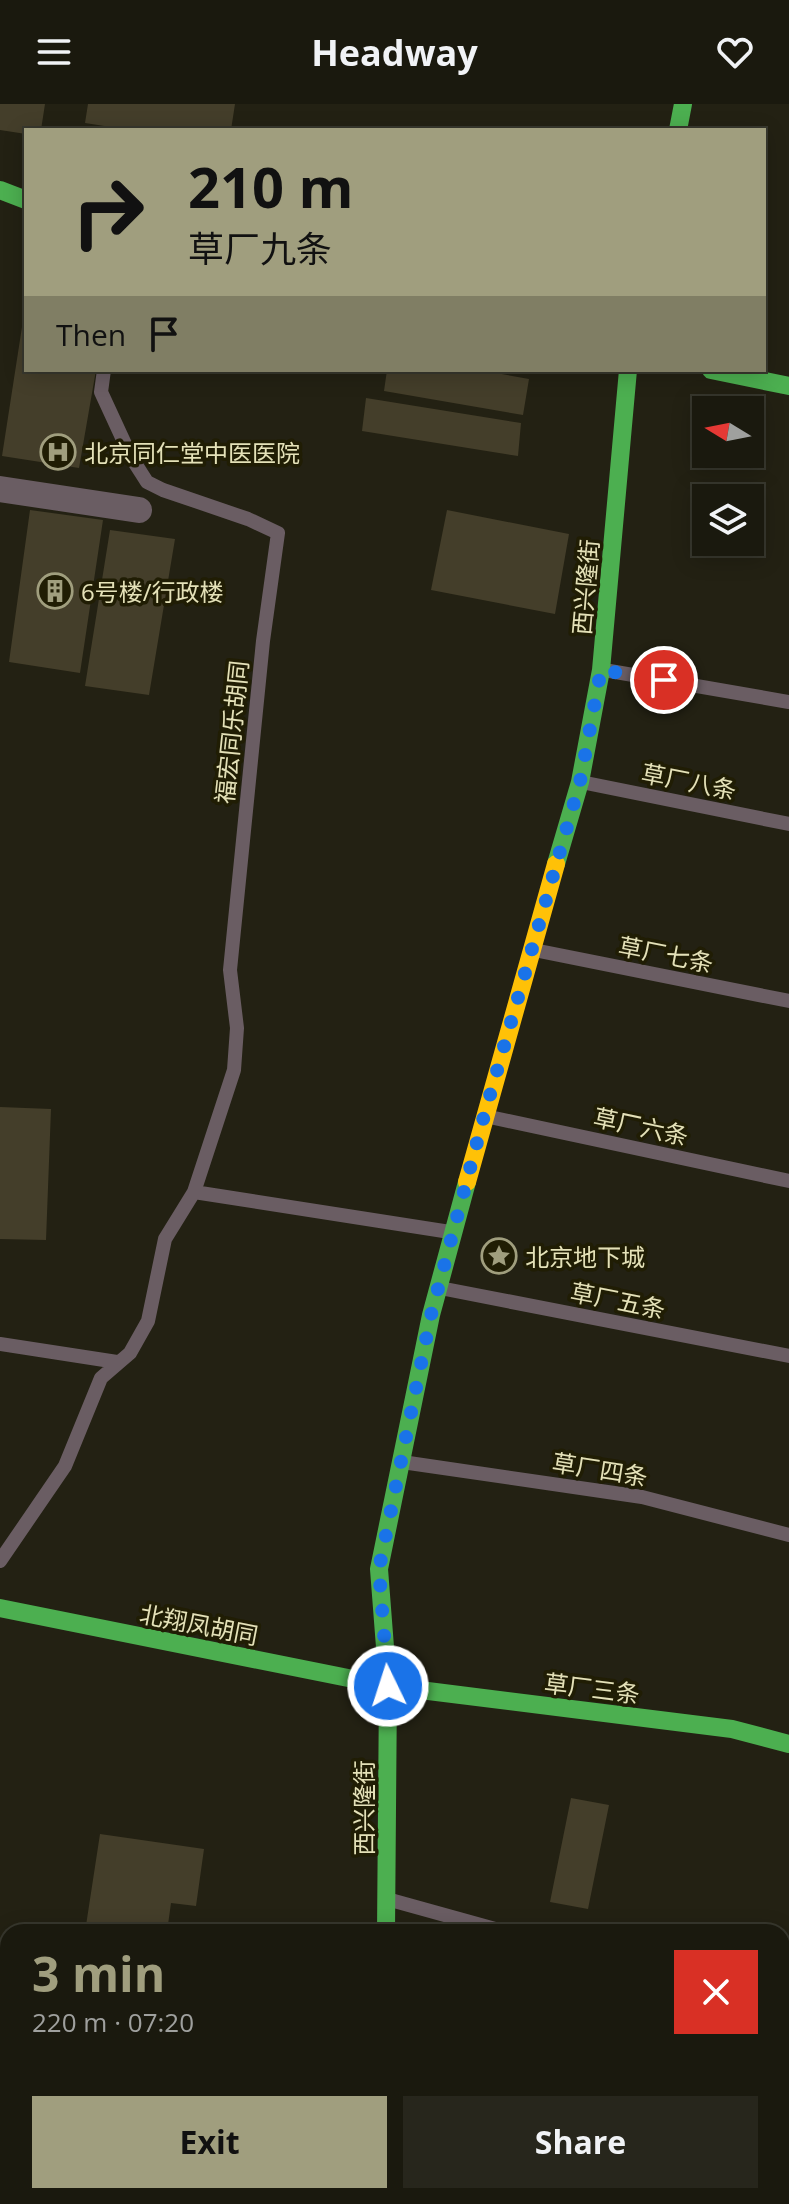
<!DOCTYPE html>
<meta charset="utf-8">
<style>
:root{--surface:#1a190e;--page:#27261c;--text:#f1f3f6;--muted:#9fa09e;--line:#38382e;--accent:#a09e7e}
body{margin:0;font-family:"Open Sans","Noto Sans SC",sans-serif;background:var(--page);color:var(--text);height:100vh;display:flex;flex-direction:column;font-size:30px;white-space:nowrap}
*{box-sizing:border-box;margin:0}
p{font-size:26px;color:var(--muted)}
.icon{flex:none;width:44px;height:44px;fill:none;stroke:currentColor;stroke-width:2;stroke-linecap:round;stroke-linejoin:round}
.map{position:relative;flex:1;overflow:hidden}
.sheet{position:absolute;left:0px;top:1820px;width:790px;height:280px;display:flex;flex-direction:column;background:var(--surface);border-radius:24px 24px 0 0;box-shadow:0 4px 20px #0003,0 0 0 2px var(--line)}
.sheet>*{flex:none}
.hud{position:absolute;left:24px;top:24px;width:742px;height:244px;border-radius:0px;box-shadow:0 4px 20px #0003,0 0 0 2px var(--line);background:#a09e7e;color:#111;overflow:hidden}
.needle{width:52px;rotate:280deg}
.tools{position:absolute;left:692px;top:292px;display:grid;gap:16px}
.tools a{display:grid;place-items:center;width:72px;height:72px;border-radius:0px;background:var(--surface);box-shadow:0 4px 20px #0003,0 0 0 2px var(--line);font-size:40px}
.pin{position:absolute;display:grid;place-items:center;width:68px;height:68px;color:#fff;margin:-34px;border:4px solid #fff;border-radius:50%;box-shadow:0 2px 8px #0007}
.me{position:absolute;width:88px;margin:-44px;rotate:356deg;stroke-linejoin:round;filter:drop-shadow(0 0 6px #0008)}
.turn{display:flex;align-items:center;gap:28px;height:168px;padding:0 32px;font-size:36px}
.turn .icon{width:104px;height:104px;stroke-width:2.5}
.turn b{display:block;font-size:56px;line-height:68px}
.then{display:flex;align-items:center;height:76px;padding:0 32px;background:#0003;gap:16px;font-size:30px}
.round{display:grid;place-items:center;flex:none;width:84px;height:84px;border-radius:0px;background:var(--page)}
.summary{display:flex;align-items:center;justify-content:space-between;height:136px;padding:0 32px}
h1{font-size:48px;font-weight:700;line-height:60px;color:var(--accent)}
.button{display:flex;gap:16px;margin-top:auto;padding:16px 32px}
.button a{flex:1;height:92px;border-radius:0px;background:var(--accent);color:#111;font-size:32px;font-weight:700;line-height:92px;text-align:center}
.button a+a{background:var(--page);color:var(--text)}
header{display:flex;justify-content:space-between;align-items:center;height:104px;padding:0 32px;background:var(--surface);font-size:36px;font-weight:700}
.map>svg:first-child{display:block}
</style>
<header><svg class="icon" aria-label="menu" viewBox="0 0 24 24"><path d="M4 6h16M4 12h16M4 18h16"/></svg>Headway<svg class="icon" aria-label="heart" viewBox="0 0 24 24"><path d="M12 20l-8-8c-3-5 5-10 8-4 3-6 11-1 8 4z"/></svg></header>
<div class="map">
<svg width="789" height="2100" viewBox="0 0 789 2100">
<rect width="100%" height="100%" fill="#232113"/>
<!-- building -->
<path fill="#443e2a" d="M0 0H45L41 26H26V30L0 26Z
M88 0H235L231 26H130L85 19Z
M24 210 26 266H96L79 364 2 352Z
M387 266H480L529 275 523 311 384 287Z
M366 294 521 319 518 352 362 327Z
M30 406 103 416 80 569 9 558Z
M447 406 569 430 555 510 431 486Z
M110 426 175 435 149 591 85 582Z
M0 1003 51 1005 46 1136 0 1135Z
M571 1694 609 1701 588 1805 550 1798Z
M100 1730 204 1745 196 1802 171 1799 167 1828H85Z"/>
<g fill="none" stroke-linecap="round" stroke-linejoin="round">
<!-- lane -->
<path stroke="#6a5d63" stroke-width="14" d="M604 566 789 598
M581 678 789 720
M534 846 789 897
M485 1012 789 1077
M194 1088 450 1128
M440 1184 789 1252
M0 1240 117 1258
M402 1358 642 1393 789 1431
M0 1457 65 1362 101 1274 130 1249 148 1217 165 1135 194 1088 234 966 237 924 230 866 263 537 278 429 248 415 163 386 147 378 131 353 101 288 104 266
M387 1795 506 1828
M782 1906 789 1908
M0 2044 8 2050
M79 2092 101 2100
M563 2092 587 2100
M50 2100 55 2092"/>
<!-- street -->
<path stroke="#6a5d63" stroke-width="26" d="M0 385 139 406"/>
<!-- fast -->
<path stroke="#4caf50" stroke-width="18" d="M678 26 683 0
M0 86 26 96
M711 266 789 282
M556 760 580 678 601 566 628 266
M0 1504 388 1582 732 1625 789 1640
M386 1828 388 1582 379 1465 431 1211 467 1078
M381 2092V2100"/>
<!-- slow -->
<path stroke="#ffc107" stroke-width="18" d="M467 1078 556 760"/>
</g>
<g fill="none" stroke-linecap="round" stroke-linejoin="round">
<!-- route -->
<path stroke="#1a73e8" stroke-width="14" stroke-dasharray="0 25.2" d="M388 1582 379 1465 431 1211 484 1012 580 678 601 566 664 576"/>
</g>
<!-- icons -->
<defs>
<symbol id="hospital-ring" viewBox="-11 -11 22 22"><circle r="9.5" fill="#201d04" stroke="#a09e7e" stroke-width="1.5"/><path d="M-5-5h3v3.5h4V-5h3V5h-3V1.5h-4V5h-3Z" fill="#a09e7e"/></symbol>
<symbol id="building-ring" viewBox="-11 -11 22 22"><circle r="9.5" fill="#201d04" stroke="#a09e7e" stroke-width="1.5"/><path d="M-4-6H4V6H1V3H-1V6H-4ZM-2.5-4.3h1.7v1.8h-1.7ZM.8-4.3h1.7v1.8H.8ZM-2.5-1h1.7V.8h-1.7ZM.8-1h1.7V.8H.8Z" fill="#a09e7e"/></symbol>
<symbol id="sight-ring" viewBox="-11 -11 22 22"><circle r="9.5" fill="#201d04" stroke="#a09e7e" stroke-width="1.5"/><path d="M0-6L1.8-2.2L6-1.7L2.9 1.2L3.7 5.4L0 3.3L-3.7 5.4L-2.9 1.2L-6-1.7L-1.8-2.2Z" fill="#a09e7e"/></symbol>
</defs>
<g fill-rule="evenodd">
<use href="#hospital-ring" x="38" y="328" width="40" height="40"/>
<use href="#building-ring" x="35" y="467" width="40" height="40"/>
<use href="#sight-ring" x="479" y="1132" width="40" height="40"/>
</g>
<g text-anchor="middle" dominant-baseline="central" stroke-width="7" stroke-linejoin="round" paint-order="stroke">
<!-- poi labels -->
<g font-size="24" fill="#e4e1b8" stroke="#201d04" text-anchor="start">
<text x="84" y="348">北京同仁堂中医医院</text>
<text x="81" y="487">6号楼/行政楼</text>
<text x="525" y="1152">北京地下城</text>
</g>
<!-- street labels -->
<g font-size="24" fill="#e4e1b8" stroke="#201d04">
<text transform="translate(585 483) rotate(-85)">西兴隆街</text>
<text transform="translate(231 628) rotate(-84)">福宏同乐胡同</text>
<text transform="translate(689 677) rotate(11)">草厂八条</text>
<text transform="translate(666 850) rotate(11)">草厂七条</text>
<text transform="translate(641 1022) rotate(12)">草厂六条</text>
<text transform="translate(618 1196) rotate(11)">草厂五条</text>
<text transform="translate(600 1365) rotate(9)">草厂四条</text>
<text transform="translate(199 1520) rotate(11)">北翔凤胡同</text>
<text transform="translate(592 1584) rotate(7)">草厂三条</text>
<text transform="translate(363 1704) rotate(-90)">西兴隆街</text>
</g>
</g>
</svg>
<div class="tools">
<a><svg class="needle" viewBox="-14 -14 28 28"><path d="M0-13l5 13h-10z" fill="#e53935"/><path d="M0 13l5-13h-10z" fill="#9fa09e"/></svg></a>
<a><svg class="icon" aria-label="layers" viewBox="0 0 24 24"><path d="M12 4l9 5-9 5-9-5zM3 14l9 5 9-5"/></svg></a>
</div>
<div class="pin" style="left:664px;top:576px;background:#d93025"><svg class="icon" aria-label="arrive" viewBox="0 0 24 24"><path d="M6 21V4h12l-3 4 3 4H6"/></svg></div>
<svg class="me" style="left:388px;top:1582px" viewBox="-20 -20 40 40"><circle r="17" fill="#1a73e8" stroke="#fff" stroke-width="3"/><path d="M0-11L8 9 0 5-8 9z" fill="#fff"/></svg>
<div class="hud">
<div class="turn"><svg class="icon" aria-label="right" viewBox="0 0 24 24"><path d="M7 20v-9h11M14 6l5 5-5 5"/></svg><div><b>210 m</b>草厂九条</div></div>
<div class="then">Then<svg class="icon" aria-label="arrive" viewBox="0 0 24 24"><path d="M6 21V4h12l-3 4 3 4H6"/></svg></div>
</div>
<section class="sheet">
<div class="summary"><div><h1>3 min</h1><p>220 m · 07:20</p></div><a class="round" style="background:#d93025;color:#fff"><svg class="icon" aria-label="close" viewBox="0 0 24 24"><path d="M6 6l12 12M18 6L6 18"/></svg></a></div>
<div class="button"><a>Exit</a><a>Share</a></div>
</section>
</div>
